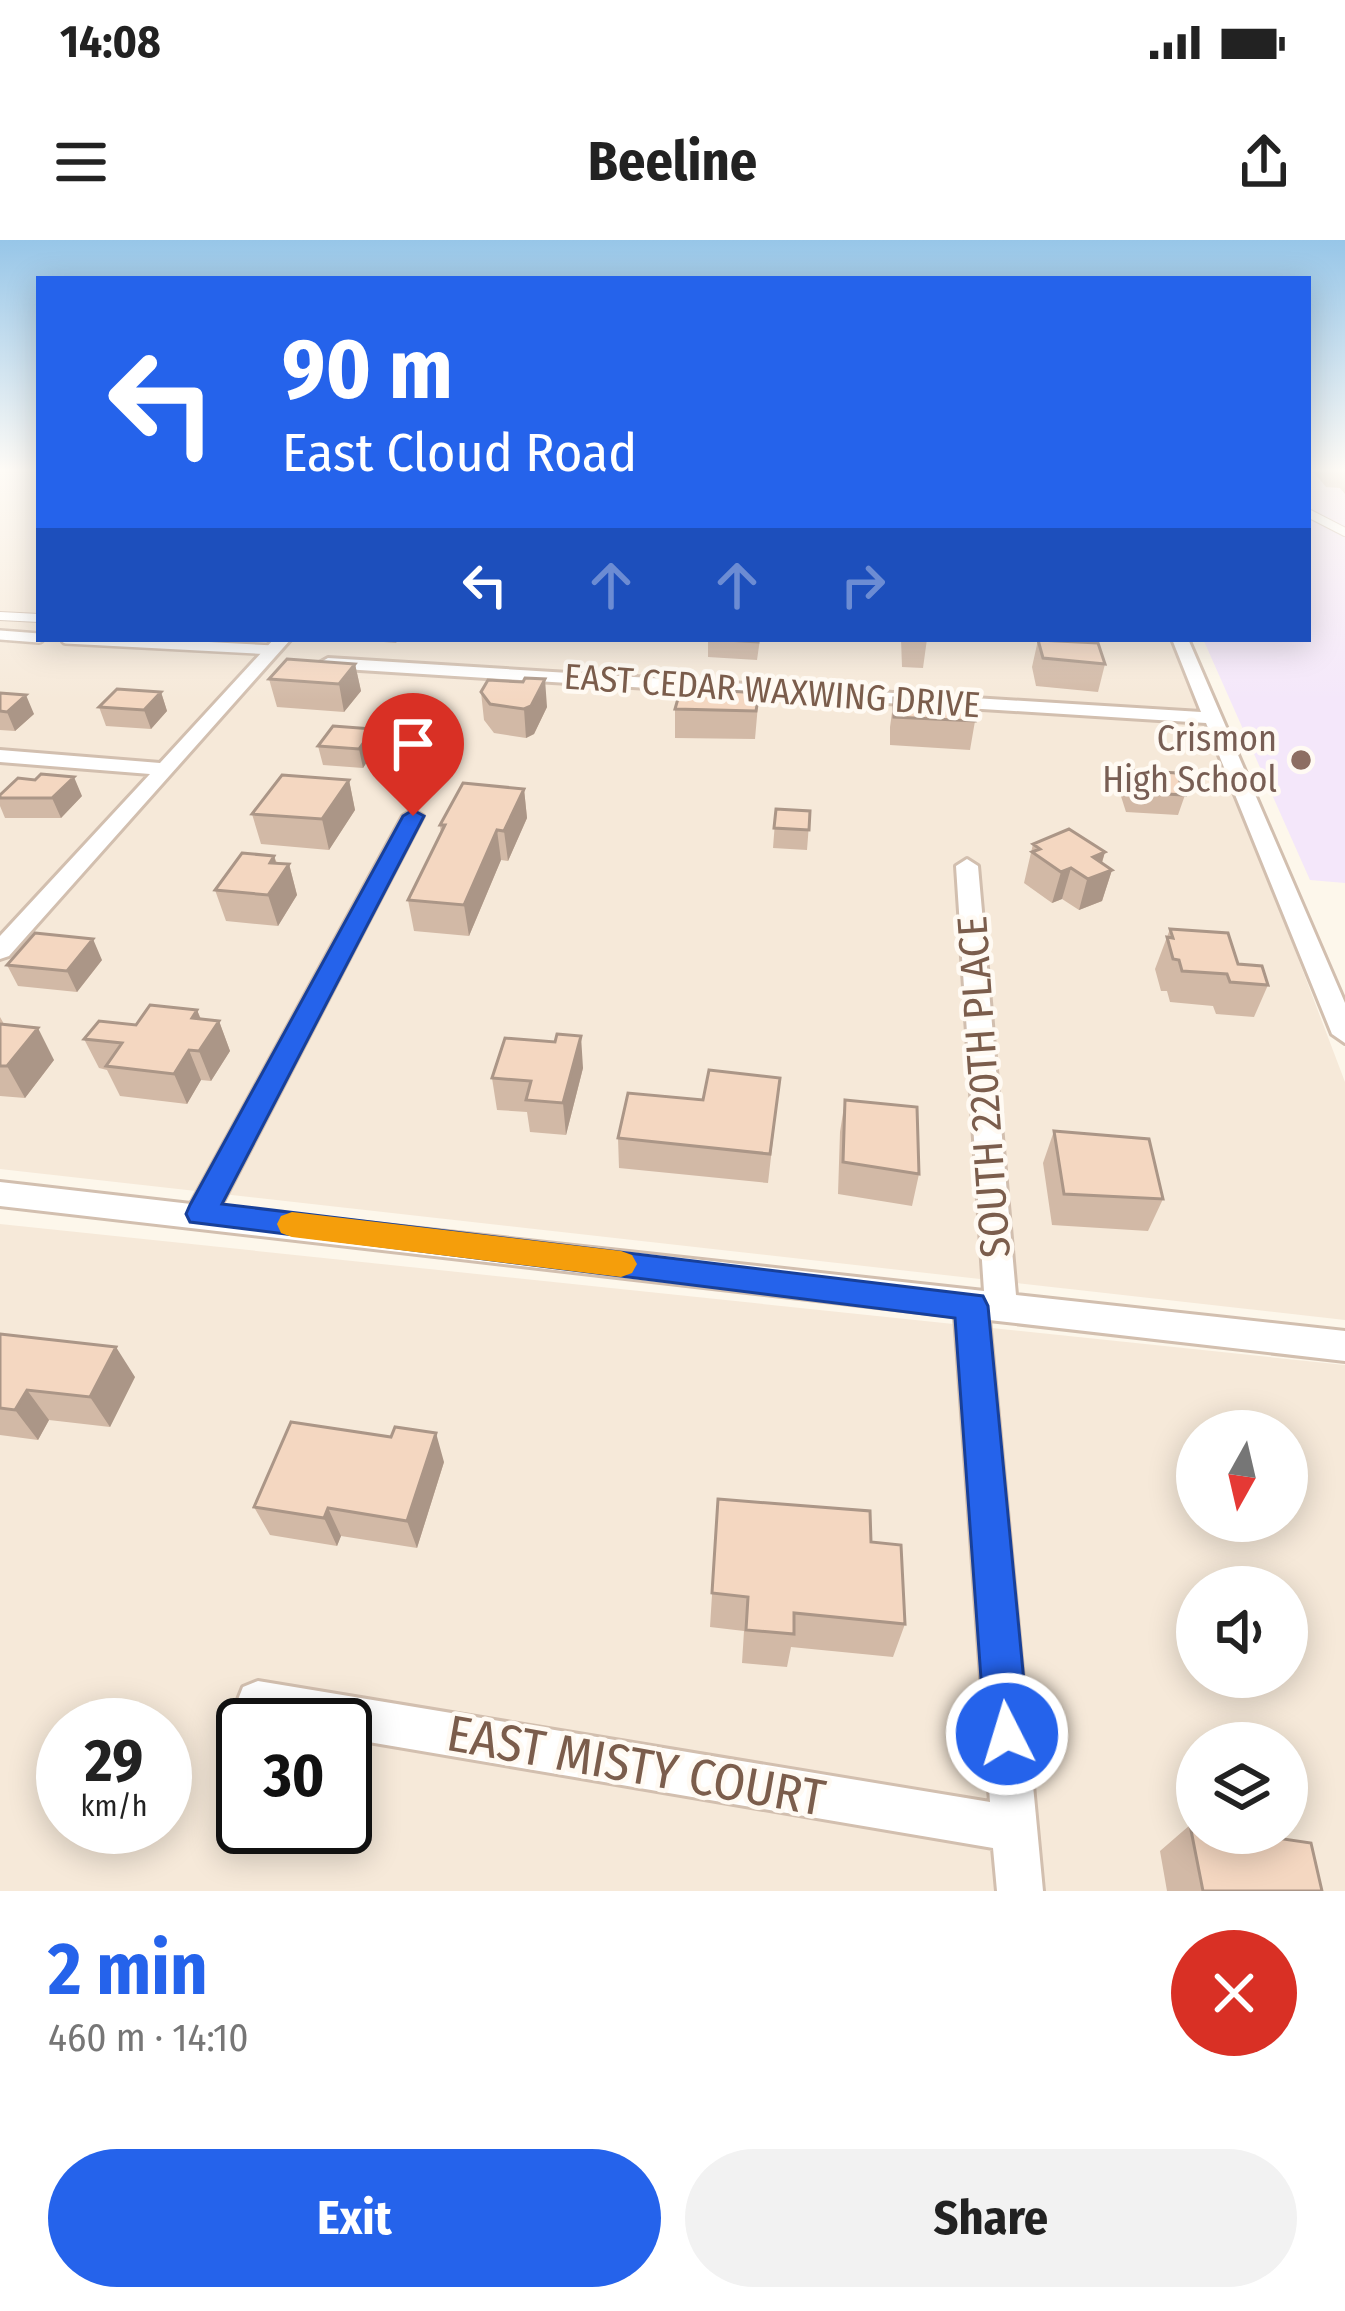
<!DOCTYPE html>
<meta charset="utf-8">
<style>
:root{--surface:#fff;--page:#f2f2f2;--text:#222;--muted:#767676;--accent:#2563eb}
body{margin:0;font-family:"Fira Sans Condensed",sans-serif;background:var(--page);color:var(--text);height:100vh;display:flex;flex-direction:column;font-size:45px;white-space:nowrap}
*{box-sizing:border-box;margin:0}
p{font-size:39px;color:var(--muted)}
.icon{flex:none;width:66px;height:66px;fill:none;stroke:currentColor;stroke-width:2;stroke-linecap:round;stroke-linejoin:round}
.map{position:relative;height:1651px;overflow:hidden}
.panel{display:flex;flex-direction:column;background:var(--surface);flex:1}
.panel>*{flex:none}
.top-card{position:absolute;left:36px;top:36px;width:1275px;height:366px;border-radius:0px;box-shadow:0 6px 30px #0003;background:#2563eb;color:#fff;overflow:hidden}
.needle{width:78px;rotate:188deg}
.tools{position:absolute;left:1176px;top:1170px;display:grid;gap:24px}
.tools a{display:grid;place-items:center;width:132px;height:132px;border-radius:50%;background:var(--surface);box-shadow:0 6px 30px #0003;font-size:60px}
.speed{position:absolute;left:36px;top:1458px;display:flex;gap:24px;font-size:60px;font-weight:700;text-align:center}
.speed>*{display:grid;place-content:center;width:156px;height:156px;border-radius:50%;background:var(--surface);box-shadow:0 6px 30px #0003;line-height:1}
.speed small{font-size:30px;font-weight:400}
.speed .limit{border:6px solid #111;border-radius:18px;background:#fff;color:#111}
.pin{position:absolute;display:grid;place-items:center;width:102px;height:102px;color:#fff;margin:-123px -51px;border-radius:50% 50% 50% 0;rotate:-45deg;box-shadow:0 0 12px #0007}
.pin .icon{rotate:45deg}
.me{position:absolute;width:132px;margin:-66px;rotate:355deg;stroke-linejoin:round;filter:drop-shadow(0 0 9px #0008)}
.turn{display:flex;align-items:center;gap:42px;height:252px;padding:0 48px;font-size:54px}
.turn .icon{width:156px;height:156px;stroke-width:2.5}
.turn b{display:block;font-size:84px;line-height:102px}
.lanes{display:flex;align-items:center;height:114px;padding:0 48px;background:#0003;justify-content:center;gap:60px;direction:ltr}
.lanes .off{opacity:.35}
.round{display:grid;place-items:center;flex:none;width:126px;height:126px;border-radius:63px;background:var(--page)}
.headline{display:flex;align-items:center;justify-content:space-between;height:204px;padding:0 48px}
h1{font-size:72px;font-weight:700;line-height:90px;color:var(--accent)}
.primary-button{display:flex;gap:24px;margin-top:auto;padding:24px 48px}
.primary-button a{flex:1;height:138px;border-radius:72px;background:var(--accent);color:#fff;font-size:48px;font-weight:700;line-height:138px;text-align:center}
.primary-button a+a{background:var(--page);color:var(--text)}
.status{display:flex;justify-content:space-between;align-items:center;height:84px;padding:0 60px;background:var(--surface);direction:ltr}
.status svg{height:33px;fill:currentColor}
header{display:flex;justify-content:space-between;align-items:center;height:156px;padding:0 48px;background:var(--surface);font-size:54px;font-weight:700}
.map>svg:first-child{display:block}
</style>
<div class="status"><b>14:08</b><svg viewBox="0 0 49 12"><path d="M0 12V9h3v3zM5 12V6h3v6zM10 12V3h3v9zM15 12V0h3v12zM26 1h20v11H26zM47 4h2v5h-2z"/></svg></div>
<header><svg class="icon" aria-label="menu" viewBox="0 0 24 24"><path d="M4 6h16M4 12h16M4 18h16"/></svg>Beeline<svg class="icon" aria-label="share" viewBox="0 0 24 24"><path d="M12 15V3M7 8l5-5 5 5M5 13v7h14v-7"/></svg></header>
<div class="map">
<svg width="1345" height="1651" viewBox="0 0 1345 1651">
<rect width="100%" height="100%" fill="#fdf7eb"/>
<!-- residential -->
<path fill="#f6e9d9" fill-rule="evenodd" d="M0 229H39V399H1177L1345 842V1080L0 929Z
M0 984 1345 1125V1651H0ZM1197 1191H1287V1281H1197ZM1197 1347H1287V1437H1197ZM63 1485H165V1587H63ZM243 1485H345V1587H243ZM1197 1503H1287V1593H1197Z"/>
<!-- education -->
<path fill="#f4e7fa" d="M1308 229H1345V643L1310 640 1203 399H1308Z"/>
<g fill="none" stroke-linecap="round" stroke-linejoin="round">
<defs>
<path id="lane-far1" d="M1308 273 1345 292
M0 376 39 378"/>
<path id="lane" d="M0 395 39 398
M66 399 274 410"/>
<path id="street" d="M274 399H291L9 716 0 719V696L150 534 0 522V510L160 523Z
M1172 399H1188L1345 763V803L1332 794 1206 483 328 428 319 423 328 418 1201 472Z
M413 570 423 576 220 967 984 1051 956 626 967 619 978 626 1016 1055 1345 1091V1121L989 1080 1043 1651H997L993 1608 345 1498V1485H269L243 1477 237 1462 243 1447 258 1441 990 1562 955 1076 0 966V942L191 964 403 576Z"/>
</defs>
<!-- lane-far1 casing -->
<use href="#lane-far1" stroke="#d2bfaf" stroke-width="10"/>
<!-- lane casing -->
<use href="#lane" stroke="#d2bfaf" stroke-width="14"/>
<!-- street casing -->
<use href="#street" stroke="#d2bfaf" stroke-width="6"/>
<!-- lane-far1 -->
<use href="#lane-far1" stroke="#fff" stroke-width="8"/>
<!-- lane -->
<use href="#lane" stroke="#fff" stroke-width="9"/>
<!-- street -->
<use href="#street" fill="#fff" fill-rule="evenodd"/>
</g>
<!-- wall -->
<path fill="#d2b9a6" d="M1312 230H1345V254L1340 248 1326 247Z
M347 399H399L396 403Z
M708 399H760L757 420 708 417Z
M901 399H927L923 428 902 427Z
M1038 400 1105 424 1098 452 1036 446 1032 427Z
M355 424 361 451 344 472 277 467 269 439Z
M161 452 167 471 151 489 106 486 99 467Z
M481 452 547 467 534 494 526 498 494 493 484 480Z
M0 453 34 474 15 491 0 490Z
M759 453 755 499 675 498V469Z
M894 458 975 481 970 510 890 505V487Z
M373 489 376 508 363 528 323 525 318 506Z
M1125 530 1185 555 1178 575 1126 572 1119 550Z
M349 540 355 570 329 610 261 604 252 574Z
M524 549 527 578 508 621 501 620 469 696 414 691 408 660 441 594 440 585Z
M0 555 82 556 61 578H5L0 566Z
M776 569 810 571 807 610 773 608Z
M1033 604 1105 612 1102 623 1112 630 1102 661 1079 670 1062 659 1052 663 1024 643Z
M274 616 277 623 289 624 297 655 278 686 226 681 215 650Z
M1170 689 1238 724 1268 745 1254 777 1216 774 1213 766 1170 762 1167 751H1161L1155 729Z
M102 720 77 752 18 746 7 725Z
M197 770 201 779 219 781 230 811 211 841 201 840 187 864 120 856 107 830 99 828 84 799Z
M0 777 4 784 54 820 25 858 0 856Z
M555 802 583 828 566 895 530 892 527 872 497 870 492 838Z
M780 838 768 943 619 928 618 898 703 860Z
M845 860 919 934 912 966 838 954 840 892Z
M1054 891 1163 959 1148 991 1052 985 1043 923Z
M0 1094 135 1137 110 1187 49 1180 38 1200 0 1195Z
M444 1222 417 1308 341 1296 337 1306 270 1295 254 1267Z
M718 1259 871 1302 905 1384 893 1417 791 1407 787 1427 742 1423 744 1391 710 1387Z
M1190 1585 1322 1651H1167L1160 1611Z"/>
<!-- shaded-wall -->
<path fill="#ab9687" d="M355 424 361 451 344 472 339 444Z
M545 439 547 467 534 494 526 498 524 469Z
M161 452 167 471 151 489 144 470Z
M26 455 34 474 15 491 7 472Z
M373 489 376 508 363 528 359 509Z
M74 537 82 556 61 578 52 558Z
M349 540 355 570 329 610 322 579Z
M524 549 527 578 508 621 504 591Z
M497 590 501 620 469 696 464 665Z
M1105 612 1098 635 1112 630 1102 661 1079 670 1093 617Z
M274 616 280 637 289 624 297 655 278 686 268 655 270 623Z
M1071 628 1062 659 1052 663 1061 632Z
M93 699 102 720 77 752 67 731Z
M197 770 208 798 219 781 230 811 211 841 199 811 192 778Z
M38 788 54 820 25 858 7 826Z
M581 796 583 828 566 895 563 863Z
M189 810 201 840 187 864 174 834Z
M116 1107 135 1137 110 1187 90 1157Z
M27 1150 49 1180 38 1200 15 1170Z
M436 1193 444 1222 417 1308 407 1281Z
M328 1268 341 1296 337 1306 324 1278Z"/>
<!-- building -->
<path fill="#f4d7c1" stroke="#ab9687" stroke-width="3" d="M708 399H758V402Z
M1038 400 1098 403 1105 424 1043 418Z
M287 419 355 424 339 444 269 439Z
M525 438 545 439 531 466 524 469 490 464 481 452 488 440 523 442Z
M681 448 759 453 756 471 675 469Z
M117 449 161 452 144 470 99 467Z
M0 453 26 455 7 472 0 471Z
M894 458 973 463 975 481 894 477Z
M333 486 373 489 359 509 318 506Z
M1125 530 1177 533 1185 555 1132 552Z
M41 534 74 537 52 558H0V555L18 538 35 540Z
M282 535 349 540 322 579 252 574Z
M463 543 524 549 504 591 497 590 464 665 408 660 445 585H440Z
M776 569 810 571 809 590 774 588Z
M1069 589 1105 612 1093 617 1112 630 1088 639 1071 628 1061 632 1032 612 1040 609 1033 604Z
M242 613 274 616 270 623 289 624 268 655 215 650Z
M1170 689 1228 693 1238 724 1262 726 1268 745 1230 742 1227 734 1182 731 1179 720 1173 719 1167 697 1173 698Z
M35 693 93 699 67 731 7 725Z
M150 765 197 770 192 778 219 781 199 811 189 810 174 834 106 826 122 803 84 799 99 781 136 785Z
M0 784 38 788 7 826H0Z
M557 794 581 796 563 863 526 860 531 841 492 838 505 798 555 802Z
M709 830 780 838 770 914 618 898 628 853 703 860Z
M845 860 917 867 919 934 843 922Z
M1054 891 1149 899 1163 959 1064 954Z
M0 1094 116 1107 90 1157 27 1150 15 1170 0 1168Z
M291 1182 391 1197 395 1187 436 1193 407 1281 328 1268 324 1278 254 1267Z
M718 1259 870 1271 871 1302 901 1305 905 1384 794 1373V1394L746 1390 748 1357 712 1353Z
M1190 1585 1197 1586V1593H1243L1311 1603 1322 1651H1203Z"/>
<!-- sky -->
<linearGradient id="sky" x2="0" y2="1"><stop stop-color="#97c6e8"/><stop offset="0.5" stop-color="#fefbf6"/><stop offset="1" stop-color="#fefbf6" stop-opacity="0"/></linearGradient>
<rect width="1345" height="461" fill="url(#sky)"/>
<!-- route -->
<path fill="#2563eb" stroke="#184099" stroke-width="3" d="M413 570 424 576 222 964 983 1056 988 1066 1029 1494 1023 1509 1007 1516 992 1509 985 1494 955 1078 190 982 186 974 190 965 403 576Z"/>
<!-- slow -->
<path fill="#f59e0b" d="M292 972 621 1011 632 1015 637 1024 632 1033 621 1037 292 997 281 993 277 984 281 976Z"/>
<!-- markers -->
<circle fill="#8d6e63" stroke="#fffaf3" stroke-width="4.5" cx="1301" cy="520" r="12"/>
<g text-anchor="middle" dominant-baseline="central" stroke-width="9" stroke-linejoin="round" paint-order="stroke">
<!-- far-street labels -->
<g font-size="36" fill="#7b5d4c" stroke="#fffaf3">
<text transform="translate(772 451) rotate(4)">EAST CEDAR WAXWING DRIVE</text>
</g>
<!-- far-education labels -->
<g font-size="36" fill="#785e54" stroke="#fffaf3" text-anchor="end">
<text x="1277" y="499">Crismon<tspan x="1277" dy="41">High School</tspan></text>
</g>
<!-- street labels -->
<g font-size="42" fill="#7b5d4c" stroke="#fffaf3">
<text transform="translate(984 847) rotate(-94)">SOUTH 220TH PLACE</text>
</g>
<!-- near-street labels -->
<g font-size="51" fill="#7b5d4c" stroke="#fffaf3">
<text transform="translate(636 1526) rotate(10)">EAST MISTY COURT</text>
</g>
</g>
</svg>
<div class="tools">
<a><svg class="needle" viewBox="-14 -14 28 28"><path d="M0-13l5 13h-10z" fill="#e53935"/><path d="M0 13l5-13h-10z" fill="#767676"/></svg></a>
<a><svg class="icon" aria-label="sound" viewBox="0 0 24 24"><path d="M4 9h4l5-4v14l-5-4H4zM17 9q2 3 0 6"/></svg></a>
<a><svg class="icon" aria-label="layers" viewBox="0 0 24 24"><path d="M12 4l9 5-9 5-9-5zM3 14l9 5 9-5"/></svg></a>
</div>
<div class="speed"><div>29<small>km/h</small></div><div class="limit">30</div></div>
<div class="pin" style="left:413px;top:576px;background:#d93025"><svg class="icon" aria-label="arrive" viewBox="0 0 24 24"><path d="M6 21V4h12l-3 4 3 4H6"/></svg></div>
<svg class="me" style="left:1007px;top:1494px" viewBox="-20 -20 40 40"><circle r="17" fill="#2563eb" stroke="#fff" stroke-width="3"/><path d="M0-11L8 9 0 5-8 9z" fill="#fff"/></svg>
<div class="top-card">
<div class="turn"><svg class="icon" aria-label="left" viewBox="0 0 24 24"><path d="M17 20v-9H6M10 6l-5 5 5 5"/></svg><div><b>90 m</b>East Cloud Road</div></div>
<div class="lanes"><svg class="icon" aria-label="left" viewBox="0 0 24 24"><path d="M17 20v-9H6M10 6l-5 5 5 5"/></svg><svg class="icon off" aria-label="ahead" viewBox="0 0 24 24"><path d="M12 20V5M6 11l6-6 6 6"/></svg><svg class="icon off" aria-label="ahead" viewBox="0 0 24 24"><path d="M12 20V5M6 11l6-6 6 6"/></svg><svg class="icon off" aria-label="right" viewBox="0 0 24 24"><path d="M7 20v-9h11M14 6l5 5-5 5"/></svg></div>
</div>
</div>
<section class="panel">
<div class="headline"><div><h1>2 min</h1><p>460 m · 14:10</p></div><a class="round" style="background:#d93025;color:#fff"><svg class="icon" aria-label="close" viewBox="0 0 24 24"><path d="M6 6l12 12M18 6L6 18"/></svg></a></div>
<div class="primary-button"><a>Exit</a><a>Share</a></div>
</section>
